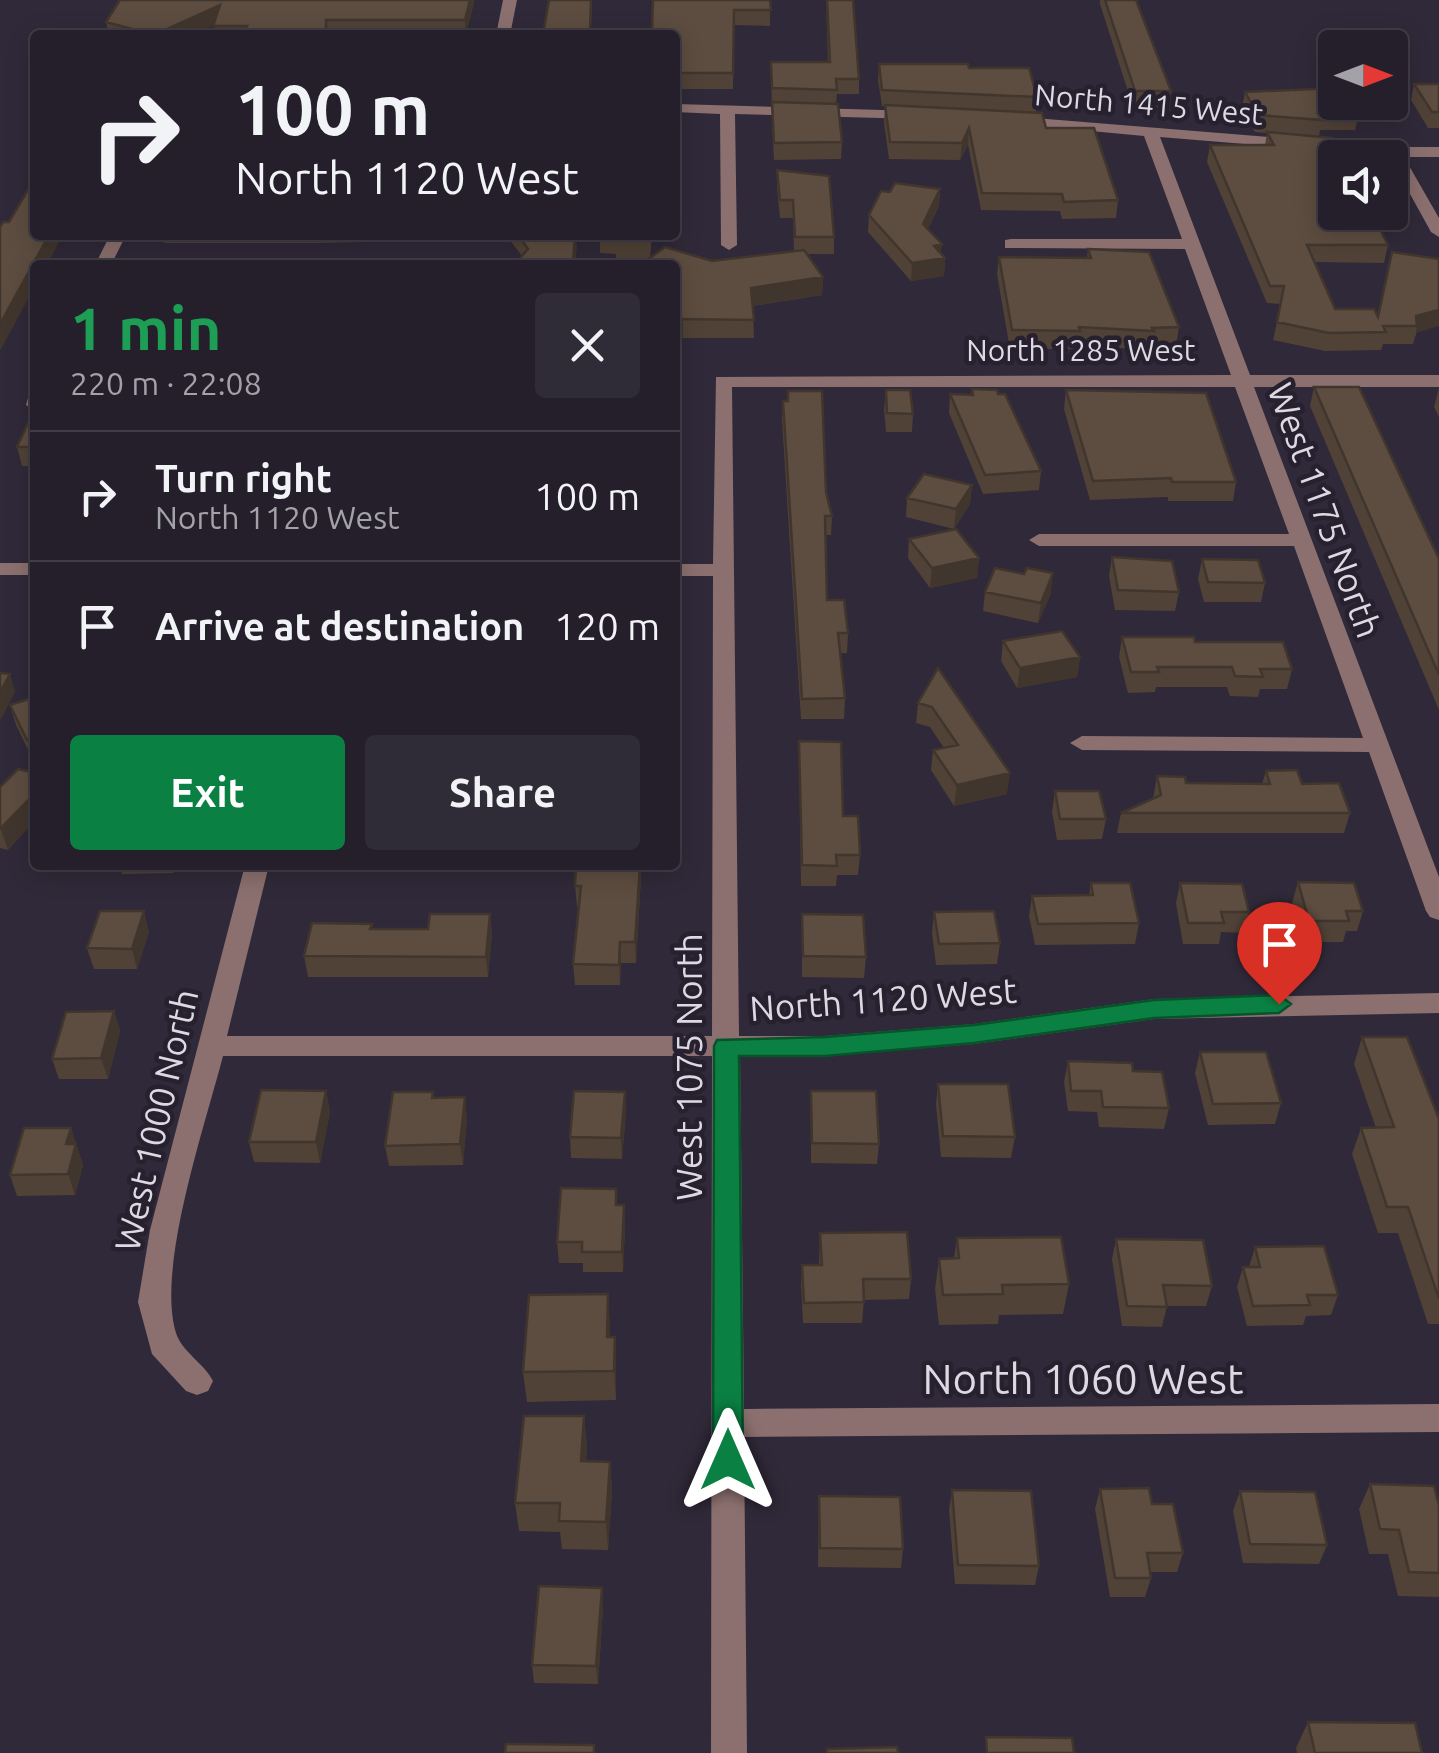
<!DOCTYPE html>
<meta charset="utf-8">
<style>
:root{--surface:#241f2b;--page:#302c37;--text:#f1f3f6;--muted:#a3a2a9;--line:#413d47;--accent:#0b8043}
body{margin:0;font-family:Ubuntu,sans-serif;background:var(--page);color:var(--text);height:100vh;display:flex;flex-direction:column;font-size:38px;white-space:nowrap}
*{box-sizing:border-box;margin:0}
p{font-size:32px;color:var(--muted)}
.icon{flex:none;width:55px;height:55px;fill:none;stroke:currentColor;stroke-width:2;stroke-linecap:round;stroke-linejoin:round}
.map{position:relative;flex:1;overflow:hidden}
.sheet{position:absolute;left:30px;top:260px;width:650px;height:610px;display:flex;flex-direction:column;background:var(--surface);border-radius:10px;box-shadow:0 5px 25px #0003,0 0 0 2px var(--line)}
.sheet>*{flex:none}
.hud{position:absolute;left:30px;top:30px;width:650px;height:210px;border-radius:10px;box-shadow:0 5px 25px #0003,0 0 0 2px var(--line);background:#241f2b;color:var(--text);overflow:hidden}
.needle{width:65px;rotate:90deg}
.fabs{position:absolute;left:1318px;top:30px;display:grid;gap:20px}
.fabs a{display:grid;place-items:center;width:90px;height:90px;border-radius:10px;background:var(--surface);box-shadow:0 5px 25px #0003,0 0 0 2px var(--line);font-size:50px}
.pin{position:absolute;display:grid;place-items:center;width:85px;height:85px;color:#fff;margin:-102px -42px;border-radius:50% 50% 50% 0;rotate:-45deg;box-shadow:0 0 10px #0007}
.pin .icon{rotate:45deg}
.me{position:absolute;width:110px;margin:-55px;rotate:0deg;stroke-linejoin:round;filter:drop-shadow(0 0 8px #0008)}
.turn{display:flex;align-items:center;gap:35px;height:210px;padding:0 40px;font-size:45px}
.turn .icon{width:130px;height:130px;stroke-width:2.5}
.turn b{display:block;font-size:70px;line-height:85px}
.round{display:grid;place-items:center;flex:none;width:105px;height:105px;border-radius:10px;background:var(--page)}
.overview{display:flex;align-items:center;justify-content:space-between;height:170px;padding:0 40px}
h1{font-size:60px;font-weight:700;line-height:75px;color:#1e9e55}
.cta{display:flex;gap:20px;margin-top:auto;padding:20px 40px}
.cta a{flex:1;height:115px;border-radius:10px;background:var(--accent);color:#fff;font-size:40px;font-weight:700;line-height:115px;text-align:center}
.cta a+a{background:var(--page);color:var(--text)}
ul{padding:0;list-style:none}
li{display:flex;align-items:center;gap:30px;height:130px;padding:0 40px;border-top:2px solid var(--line)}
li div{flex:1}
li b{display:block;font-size:38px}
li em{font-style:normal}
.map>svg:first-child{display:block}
</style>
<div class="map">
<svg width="1439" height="1753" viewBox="0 0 1439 1753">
<rect width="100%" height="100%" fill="#302939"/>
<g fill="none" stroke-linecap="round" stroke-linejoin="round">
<!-- minor -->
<path fill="#8b706f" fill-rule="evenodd" d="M503 0H517L510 35H496Z
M675 104 916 111 923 115 916 119 735 114 737 245 729 250 721 245 720 114 675 112Z
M1010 116 1394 147H1439V157H1404L1439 218V237L1431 232 1389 156 1160 137 1250 375H1439V387H1254L1439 877V920L1430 917 1426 911 1369 752 1082 750 1070 743 1082 736 1363 738 1294 546H1039L1029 540 1039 534H1289L1235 387H732L739 1036H825L974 1024 1154 999 1439 993V1013L1154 1019 974 1044 825 1056H740L744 1409 1439 1404V1432L744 1437 747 1753H711L712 1056H223C205 1126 156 1268 176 1333 182 1352 204 1363 213 1381L208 1391 197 1395 186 1391 152 1354 138 1302 150 1230 245 865H269L227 1036H712L713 576H675V564H713L716 377 1231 375 1185 249 1005 248V240L1011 239H1182L1144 136 1005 123 1003 120Z
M35 152V162L29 160V154Z
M110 235H126L111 265H95Z
M35 396V411L26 405 28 398Z
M0 563H35V575H0Z"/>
</g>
<!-- wall -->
<path fill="#504237" d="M549 0H592L591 29H652L770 0V26L734 25 733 89H675V35H543Z
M826 0H853L859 79V94H837L836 104 842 142 841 159 774 160 772 119 771 62H828Z
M1100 0H1136L1171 91 1169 107H1133L1100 4Z
M474 2 466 35H215L214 25 192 35H109L106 22Z
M879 64 969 68 1037 97 1036 113 1046 128 1118 200 1116 218 1062 219 1060 211 981 210 968 145 960 160 889 159 884 122 885 106H882L878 80Z
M1414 84H1439V128H1428L1411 100Z
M1245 92 1359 114 1355 130H1320L1319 137 1335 212H1381L1378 225 1388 245 1384 263 1315 262 1335 309 1378 316 1439 259 1413 344H1383L1381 350 1325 351 1273 340 1281 304 1267 303 1207 162 1210 145H1265L1267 133 1255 132 1242 108Z
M777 170 834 237V254H807L823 277 822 295 753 306 754 338H683L650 258H616V254L600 253V236L652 235 650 258 712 261 794 251 793 218H780L777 187Z
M940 189 939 206 928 229 941 253 945 258 944 276 911 281 868 232 869 215 890 192Z
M162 235H466H413L411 241 319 243H164Z
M506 235H576L575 265H514L522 256Z
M1088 249 1179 327 1176 345 1151 346V350L1078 345V349H1010L997 274 999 257 1087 258Z
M1314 387 1439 559V710L1310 406Z
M1439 388V417L1434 407Z
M972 389 998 394 1041 471 1039 490 983 494 949 413 950 394H971Z
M886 390 913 414 912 432H886L884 409Z
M1066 390 1236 482 1233 501H1168V497L1090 500 1064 409Z
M783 401 826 492 832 516 831 535H825L827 600 848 633 847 653H840L845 698 844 719H801L782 420Z
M35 423V466H22L17 447Z
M972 485 970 504 954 529 906 517 907 498Z
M909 539 979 558 977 578 930 588 908 558Z
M1112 557 1179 592 1175 611 1115 610 1109 576Z
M1202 559 1265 583 1261 602H1204L1198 579Z
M985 592 1051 593 1038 623 983 611Z
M1122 637 1195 642 1292 669 1287 689H1260L1258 697 1230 696 1227 687H1156L1155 692 1128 693 1119 657Z
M1003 641 1080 657 1077 677 1017 688 1001 661Z
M938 668 1007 794 954 806 931 770 933 750 944 748 930 727 916 723 918 703Z
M35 697 33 760 16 725 10 705Z
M799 741 843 816 860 855 858 875H837L836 886H801Z
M1266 771 1302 784 1350 813 1344 833H1117L1121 813 1153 799 1157 776 1186 783 1262 784Z
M35 773V820L8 850 0 848V787Z
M1055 791 1106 819 1102 839 1057 840 1052 812Z
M120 865H175L173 873 122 874Z
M333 865H381L380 871H334Z
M641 877 636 963H621L620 985H575L573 964 579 906H577L575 886Z
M1298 882 1363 911 1357 931H1346L1343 942H1304L1292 903Z
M1091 883 1139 923 1135 944 1035 945 1029 916 1032 896 1089 895Z
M1180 883 1249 912 1244 933 1221 932 1219 944H1183L1176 903Z
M934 912 1000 943 997 964 936 965 932 933Z
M490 914 492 934 488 977H308L304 956 372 924V929H428Z
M802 914 866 957 864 978 802 977Z
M149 932 137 969H94L87 948Z
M114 1011 120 1031 108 1079H59L52 1059Z
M1362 1037 1439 1119V1324H1428L1398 1233H1378L1352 1154 1361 1128H1376L1354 1064Z
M1200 1052 1281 1103 1275 1124 1208 1125 1195 1073Z
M1068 1061 1133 1071 1169 1108 1164 1129 1099 1127 1097 1112 1068 1111 1064 1082Z
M938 1084 1015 1137 1011 1158 941 1157 936 1104Z
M326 1091 330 1112 320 1163 254 1162 249 1142Z
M811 1091 879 1144 877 1164 811 1163Z
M433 1092 434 1098 467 1118 463 1165 389 1166 385 1146Z
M625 1092 626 1112 622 1159 571 1158 570 1137Z
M71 1128 83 1165 75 1195 17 1196 10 1175Z
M617 1205 625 1226 623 1272H583V1263H559L557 1242Z
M820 1233 911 1279 909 1299 864 1300 862 1323H803L801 1285 802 1265H819Z
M957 1238 1069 1284 1063 1314 999 1315 998 1324 939 1325 935 1289 939 1259 954 1258Z
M1116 1239 1212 1286 1206 1306H1167L1162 1327 1122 1326 1112 1259Z
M1255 1247 1338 1295 1331 1315 1306 1316 1303 1325 1247 1326 1237 1287 1243 1267H1249Z
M608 1294 610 1337H615L616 1366V1400L527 1402 523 1372Z
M584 1416 587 1446 586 1461 610 1462 612 1491 608 1550 562 1549 560 1532 519 1531 515 1503Z
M1370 1484 1439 1506V1597L1398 1596 1388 1554H1369L1359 1509Z
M1100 1489 1152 1504 1183 1553 1177 1572H1150L1151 1578 1145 1597H1110L1095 1509Z
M952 1490 1039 1566 1035 1585 955 1584 949 1510Z
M1240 1491 1327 1545 1319 1564 1243 1563 1233 1511Z
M819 1496 903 1549 901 1568 818 1567Z
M603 1607 598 1684 534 1683 532 1665Z
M1308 1722 1422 1753H1297L1296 1748Z"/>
<!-- shaded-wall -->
<path fill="#41362d" d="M470 0H474V2L466 35 465 20Z
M220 5 223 21 192 35H155Z
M969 128 968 145 960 160 962 143Z
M940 189 939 206 922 242 923 224Z
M49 235H63L47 265H35V286L0 351V324Z
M575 235 577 246 575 265H571Z
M942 244 940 259 945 258 944 276 911 281 912 263 934 246Z
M823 277 822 295 751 306V288Z
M1439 310V326L1416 333 1417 326 1416 316Z
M683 319V338L675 343V325Z
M972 485 970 504 954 529 956 509Z
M979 558 977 578 930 588 932 568Z
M1053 573 1051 593 1038 623 1041 603Z
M1080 657 1077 677 1017 688 1020 668Z
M10 674 15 692 0 721V692Z
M35 738V760H33L27 740Z
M1010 773 1007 794 954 806 957 785Z
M35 793V820L8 850 1 830Z
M640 865 641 877 636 963 635 942Z
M144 911 149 932 137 969 132 949Z
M490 914 492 934 488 977 486 957Z
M620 942 621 963 620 985 619 965Z
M114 1011 120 1031 108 1079 101 1058Z
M326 1091 330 1112 320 1163 316 1142Z
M625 1092 626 1112 622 1159 621 1138Z
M465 1097 467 1118 463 1165 460 1144Z
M71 1128 83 1165 75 1195 68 1174 66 1144Z
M624 1205 625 1226 623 1272 622 1252Z
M608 1294 610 1324 609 1366 607 1337Z
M615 1337 616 1366V1400L614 1371Z
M584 1416 587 1446 584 1490 581 1461Z
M610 1462 612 1491 608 1550 606 1522Z
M602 1588 603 1607 598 1684 596 1666Z"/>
<!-- building -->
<path fill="#5d4d40" stroke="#41362d" stroke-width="2.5" d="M120 0H470L465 20H326V35H242L247 26H213L220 5 154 35 106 22Z
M549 0H591L590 29H652L653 0H770L771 10H734L733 73H675V35H543Z
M827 0H853L859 79H836L837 90 772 88 771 62H830Z
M1105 0H1136L1171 91H1135Z
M879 64H968L969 68H1029L1037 97 882 90Z
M1414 84H1439V112H1432Z
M1335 88V102H1353L1359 114H1318L1322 120 1258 115 1245 92Z
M772 102 838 104 842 142 774 143Z
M885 105 1042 113 1046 128H1094L1118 200 1064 202 1062 194 982 193 969 128 962 143 890 142Z
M1267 132 1333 138 1346 158H1335V212H1371L1388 245H1307L1335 309H1374L1378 317 1392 252 1439 259V310L1416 316 1417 326H1383L1386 332 1329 333 1277 322 1284 286H1270L1210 145H1274Z
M777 170 829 176 834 237H795L793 200H780Z
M35 178V235H49L0 324V227L3 222H9Z
M895 183 940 189 923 224 942 244 934 246 945 258 912 263 869 215 881 191 890 192Z
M518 235H575L573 263 571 265H514L528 249Z
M650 235V240H616V237L600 236Z
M665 247 712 261 804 250 823 277 751 288 754 320 683 319 675 325V265H640Z
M1088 249 1149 252 1179 327 1152 328 1154 331 1079 327 1080 331 1012 330 999 257 1091 258Z
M1314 387H1359L1439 559V675Z
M972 389 997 390 998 394H1005L1041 471 985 475 950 394 973 395Z
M886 390H910L913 414 887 413Z
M1066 390 1206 393 1236 482H1172L1171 478 1093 481Z
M788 391H822L826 492 832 516H825L827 600H844L848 633H838L845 698 802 699 783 401H788Z
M28 423H35V447H17Z
M924 474 972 485 956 509 907 498Z
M956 529 979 558 932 568 909 539Z
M1112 557 1172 561 1179 592 1118 590Z
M1202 559 1258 560 1265 583 1208 582Z
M995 568 1024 574 1027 568 1053 573 1041 603 985 592Z
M1062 631 1080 657 1020 668 1003 641Z
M1122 637H1194L1195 642H1283L1292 669H1260L1263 677 1235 676 1232 667H1157L1159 672H1131Z
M938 668 1010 773 957 785 933 750 958 745 932 707 918 703Z
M0 673 10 674 0 692Z
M35 697V738L27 740 10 705Z
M799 741 841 742 843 816H858L860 855H836L837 866 802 865Z
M18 769 35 773V793L0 829V787Z
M1297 770 1302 784 1339 783 1350 813H1121L1161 795 1157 776 1185 777 1186 783 1270 784 1266 771Z
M1055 791H1099L1106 819H1060Z
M576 865H640L635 942H620L619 965 573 964 581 886H575Z
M1298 882 1354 883 1363 911H1346L1349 921H1309Z
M1091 883H1130L1139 923 1038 924 1032 896 1093 895Z
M1180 883 1242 884 1249 912H1221L1224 923H1188Z
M100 911H144L132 949 87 948Z
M994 911 1000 943 939 944 934 912Z
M430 914H490L486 957 304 956 312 923 372 924 370 929H428Z
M802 914 863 915 866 957 803 956Z
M114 1011 101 1058 52 1059 66 1012Z
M1362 1037H1407L1439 1119V1299L1408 1207H1387L1361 1128 1394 1127Z
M1200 1052H1266L1281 1103 1213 1104Z
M1068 1061 1132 1063 1133 1071 1162 1072 1169 1108 1103 1107 1101 1091H1071Z
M938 1084H1008L1015 1137 943 1136Z
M261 1090 326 1091 316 1142H249Z
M574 1091 625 1092 621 1138 570 1137Z
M811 1091H876L879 1144 812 1143Z
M393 1092H433L432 1098 465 1097 460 1144 385 1146Z
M24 1128H71L66 1144H76L68 1174 10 1175Z
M561 1188 616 1189V1205H624L622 1252H582V1242H557Z
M907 1232 911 1279H863L864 1302 804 1303 802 1265H822L820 1233Z
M1061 1237 1069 1284 1002 1285 1003 1294 943 1295 939 1259 959 1258 957 1238Z
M1116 1239 1203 1240 1212 1286 1163 1285 1167 1307 1127 1306Z
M1324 1246 1338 1295H1307L1310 1305 1253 1306 1243 1267H1260L1255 1247Z
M608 1294 607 1337H615L614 1371 523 1372 529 1295Z
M524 1416H584L581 1461 610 1462 606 1522 559 1521 560 1503H515Z
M1370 1484 1434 1486 1439 1506V1573L1409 1572 1399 1530 1380 1529Z
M1149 1488 1152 1504H1173L1183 1553H1147L1151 1578H1115L1100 1489Z
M952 1490 1031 1491 1039 1566 958 1565Z
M1240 1491 1315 1492 1327 1545 1250 1544Z
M819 1496 900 1497 903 1549 820 1548Z
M539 1586 602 1588 596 1666 532 1665Z
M1308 1722 1415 1723 1422 1753H1315Z
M986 1737 1072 1738 1074 1753H987Z
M506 1744 594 1745V1753H505Z
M897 1747 898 1753H827V1749Z"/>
<!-- route -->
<path fill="#0b8043" stroke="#07532c" stroke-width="2.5" d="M1279 995 1291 1004 1279 1013 1154 1018 974 1043 825 1056H739L743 1460 739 1469 728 1473 717 1469 713 1460 714 1046 717 1040 825 1037 974 1025 1154 1000Z"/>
<g text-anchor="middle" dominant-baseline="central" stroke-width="9" stroke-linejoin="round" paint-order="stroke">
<!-- far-street labels -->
<g font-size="30" fill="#ddd9e3" stroke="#26202f">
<text transform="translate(1149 104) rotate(5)">North 1415 West</text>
<text x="1081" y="350">North 1285 West</text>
</g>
<!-- street labels -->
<g font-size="35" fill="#ddd9e3" stroke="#26202f">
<text transform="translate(1325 510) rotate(70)">West 1175 North</text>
<text transform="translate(883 999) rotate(-4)">North 1120 West</text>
<text transform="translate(689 1067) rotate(-90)">West 1075 North</text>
<text transform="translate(156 1120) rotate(-77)">West 1000 North</text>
</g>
<!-- near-street labels -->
<g font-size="42" fill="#ddd9e3" stroke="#26202f">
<text x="1083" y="1378">North 1060 West</text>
</g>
</g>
</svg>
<div class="fabs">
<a><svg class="needle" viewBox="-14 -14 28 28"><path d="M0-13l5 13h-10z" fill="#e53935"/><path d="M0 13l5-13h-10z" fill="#a3a2a9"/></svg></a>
<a><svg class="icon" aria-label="sound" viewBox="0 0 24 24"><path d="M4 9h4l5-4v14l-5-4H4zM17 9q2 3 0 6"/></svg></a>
</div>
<div class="pin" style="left:1279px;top:1004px;background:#d93025"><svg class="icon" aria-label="arrive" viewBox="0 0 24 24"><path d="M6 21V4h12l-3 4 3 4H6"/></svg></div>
<svg class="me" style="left:728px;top:1460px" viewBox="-20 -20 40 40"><path d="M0-17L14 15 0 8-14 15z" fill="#0b8043" stroke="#fff" stroke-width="4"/></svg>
<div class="hud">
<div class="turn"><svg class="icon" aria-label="right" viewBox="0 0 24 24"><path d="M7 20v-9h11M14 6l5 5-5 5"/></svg><div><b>100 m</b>North 1120 West</div></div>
</div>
<section class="sheet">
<div class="overview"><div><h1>1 min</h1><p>220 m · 22:08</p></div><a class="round"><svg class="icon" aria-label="close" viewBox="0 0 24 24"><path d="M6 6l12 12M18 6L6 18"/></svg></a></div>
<ul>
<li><svg class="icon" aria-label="right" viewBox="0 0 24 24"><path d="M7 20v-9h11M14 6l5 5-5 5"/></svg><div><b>Turn right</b><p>North 1120 West</p></div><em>100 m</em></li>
<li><svg class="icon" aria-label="arrive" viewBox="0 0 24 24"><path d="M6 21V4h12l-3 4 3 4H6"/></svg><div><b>Arrive at destination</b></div><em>120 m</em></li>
</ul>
<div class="cta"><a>Exit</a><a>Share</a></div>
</section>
</div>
